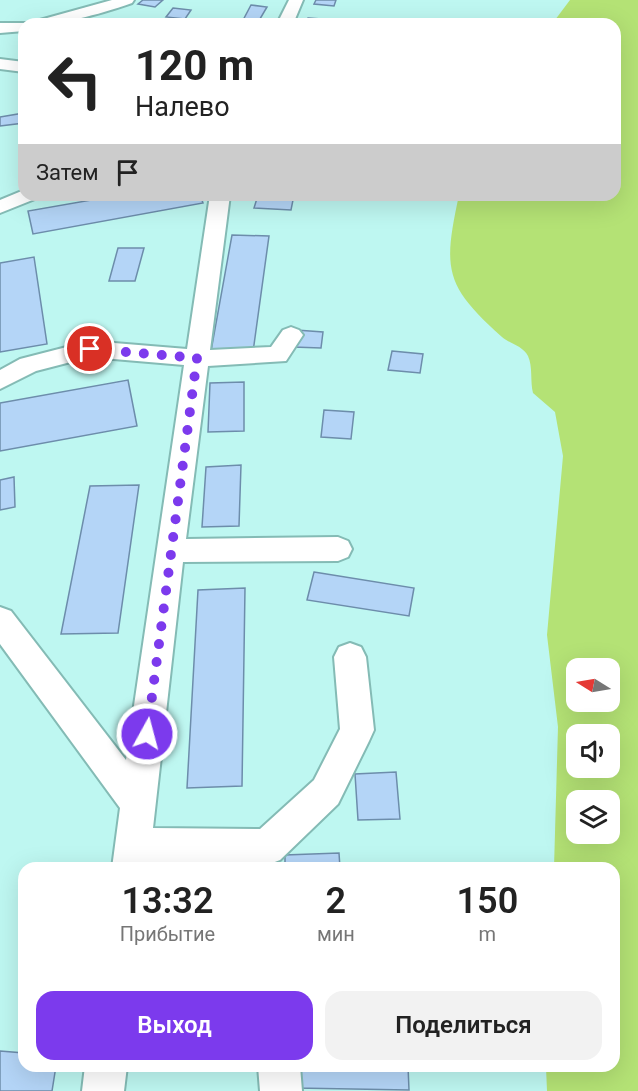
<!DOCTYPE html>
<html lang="ru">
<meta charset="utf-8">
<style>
:root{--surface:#fff;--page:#f2f2f2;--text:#222;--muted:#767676;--accent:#7c3aed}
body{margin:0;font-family:Roboto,sans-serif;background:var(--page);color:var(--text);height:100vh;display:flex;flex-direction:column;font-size:22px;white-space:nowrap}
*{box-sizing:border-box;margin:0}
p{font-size:20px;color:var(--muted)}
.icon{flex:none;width:33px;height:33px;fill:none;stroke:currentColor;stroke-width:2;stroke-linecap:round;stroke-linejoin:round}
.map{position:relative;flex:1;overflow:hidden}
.details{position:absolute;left:18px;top:862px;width:602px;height:210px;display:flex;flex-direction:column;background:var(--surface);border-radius:18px;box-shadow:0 6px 24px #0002}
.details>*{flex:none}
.guide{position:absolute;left:18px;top:18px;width:603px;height:183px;border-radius:18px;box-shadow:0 6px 24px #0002;background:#fff;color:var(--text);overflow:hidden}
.needle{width:39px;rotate:281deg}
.buttons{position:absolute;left:566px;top:658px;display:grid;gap:12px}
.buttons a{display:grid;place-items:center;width:54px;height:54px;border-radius:12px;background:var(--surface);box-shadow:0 6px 24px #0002;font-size:30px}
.pin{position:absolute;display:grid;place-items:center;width:51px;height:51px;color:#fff;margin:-26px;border:3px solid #fff;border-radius:50%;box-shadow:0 2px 6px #0007}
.me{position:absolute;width:66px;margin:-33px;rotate:7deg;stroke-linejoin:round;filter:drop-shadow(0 0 4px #0008)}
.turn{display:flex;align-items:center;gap:21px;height:126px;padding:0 18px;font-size:27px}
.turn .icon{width:78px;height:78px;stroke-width:2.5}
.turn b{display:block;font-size:42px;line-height:51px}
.then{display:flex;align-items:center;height:57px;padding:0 18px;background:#0003;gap:12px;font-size:22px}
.eta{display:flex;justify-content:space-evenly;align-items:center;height:102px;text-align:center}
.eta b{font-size:36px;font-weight:600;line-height:42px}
.primary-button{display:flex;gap:12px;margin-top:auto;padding:12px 18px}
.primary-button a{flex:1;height:69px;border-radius:18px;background:var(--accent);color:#fff;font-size:24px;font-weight:600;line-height:69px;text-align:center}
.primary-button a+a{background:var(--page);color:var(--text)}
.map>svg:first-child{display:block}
</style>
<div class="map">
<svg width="638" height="1091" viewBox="0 0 638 1091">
<rect width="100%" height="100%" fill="#bef7f1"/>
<!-- water -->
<path fill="#b4e275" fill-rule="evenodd" d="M570 0H638V1091H547L546 1067 614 1066V868H554L558 727 547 635 563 456 555 412 533 393C530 381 533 367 528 356 523 346 510 344 502 337 444 285 443 269 459 195H615V24H552ZM576 669H609V702H576ZM576 735H609V768H576ZM576 801H609V834H576Z"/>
<!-- building -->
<path fill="#b4d5f7" stroke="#6d8dab" stroke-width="1.5" d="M143 0H163L155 7 138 4Z
M316 0H336L334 6 314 4Z
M251 5 267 7 257 24H241Z
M173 8 191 10 185 19 166 17Z
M308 18 335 20 334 24H306Z
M24 113V123L0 126V117Z
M120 195H200L203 203 33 234 28 211Z
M258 195H294L291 210 254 208Z
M232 235 269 236 253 352 211 351Z
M118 248H144L135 281H109Z
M34 257 47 344 0 352V263Z
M296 330 323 332 321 348 293 347Z
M392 351 423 354 420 373 388 370Z
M128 380 137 426 0 451V403Z
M244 382V431L208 432 210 383Z
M324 410 354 412 351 439 321 437Z
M241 465 239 526 202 527 206 467Z
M14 477 15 507 0 510V480Z
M139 485 118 633 61 634 90 486Z
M314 572 414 588 409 616 307 600Z
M245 588 242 786 187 788 198 590Z
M396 772 400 819 358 820 355 774Z
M339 853 340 868H285V855Z
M0 1051 24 1053V1066H56L52 1091H0Z
M296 1066H408L409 1090 295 1088Z"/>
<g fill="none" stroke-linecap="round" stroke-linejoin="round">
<defs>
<path id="minor" d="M112 0H134L132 3C94 16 65 24 24 24V31L0 33V23H29Z
M289 0H303L293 24H277Z
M0 59 24 62V72L0 69Z
M24 190V195H38L35 199 0 213V200Z
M210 195H230L210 350 271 347 283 330 291 327 299 330 303 335 286 361 208 366 186 539 338 537 348 541 352 549 348 557 338 561 183 562 153 828 260 829 314 780 340 729 334 657 339 647 350 643 361 647 366 657 374 730 369 741 338 804 280 860 267 865 149 864 148 868H112L120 808 0 644V607L11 611 126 760 184 365 90 357 36 371 0 389V370L20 359 90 341 187 349Z
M85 1066H127L124 1091H82Z
M258 1066H300L302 1091H260Z"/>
</defs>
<!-- minor casing -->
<use href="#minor" stroke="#84bbb5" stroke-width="4"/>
<!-- minor -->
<use href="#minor" fill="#fff" fill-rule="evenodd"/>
</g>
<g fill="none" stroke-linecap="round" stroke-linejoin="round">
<!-- route -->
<path stroke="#7c3aed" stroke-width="10" stroke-dasharray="0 18" d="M90 349 197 358 147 734"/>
</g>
</svg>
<div class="buttons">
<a><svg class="needle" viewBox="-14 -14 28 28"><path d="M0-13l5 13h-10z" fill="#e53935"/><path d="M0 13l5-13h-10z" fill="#767676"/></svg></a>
<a><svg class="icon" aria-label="sound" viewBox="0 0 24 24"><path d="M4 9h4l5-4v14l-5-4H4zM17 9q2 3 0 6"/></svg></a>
<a><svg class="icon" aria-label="layers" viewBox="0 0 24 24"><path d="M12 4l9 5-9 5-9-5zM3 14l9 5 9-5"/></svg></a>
</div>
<div class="pin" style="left:90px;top:349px;background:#d93025"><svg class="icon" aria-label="arrive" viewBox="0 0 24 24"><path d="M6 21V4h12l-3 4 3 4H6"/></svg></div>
<svg class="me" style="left:147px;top:734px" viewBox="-20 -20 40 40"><circle r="17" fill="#7c3aed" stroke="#fff" stroke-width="3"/><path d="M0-11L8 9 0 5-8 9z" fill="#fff"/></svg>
<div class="guide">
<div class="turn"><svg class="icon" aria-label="left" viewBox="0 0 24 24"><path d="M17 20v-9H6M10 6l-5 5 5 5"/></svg><div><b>120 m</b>Налево</div></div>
<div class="then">Затем<svg class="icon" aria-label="arrive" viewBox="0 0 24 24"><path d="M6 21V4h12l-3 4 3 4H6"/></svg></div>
</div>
<section class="details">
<div class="eta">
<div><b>13:32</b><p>Прибытие</p></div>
<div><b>2</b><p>мин</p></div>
<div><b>150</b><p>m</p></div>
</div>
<div class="primary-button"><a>Выход</a><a>Поделиться</a></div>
</section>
</div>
